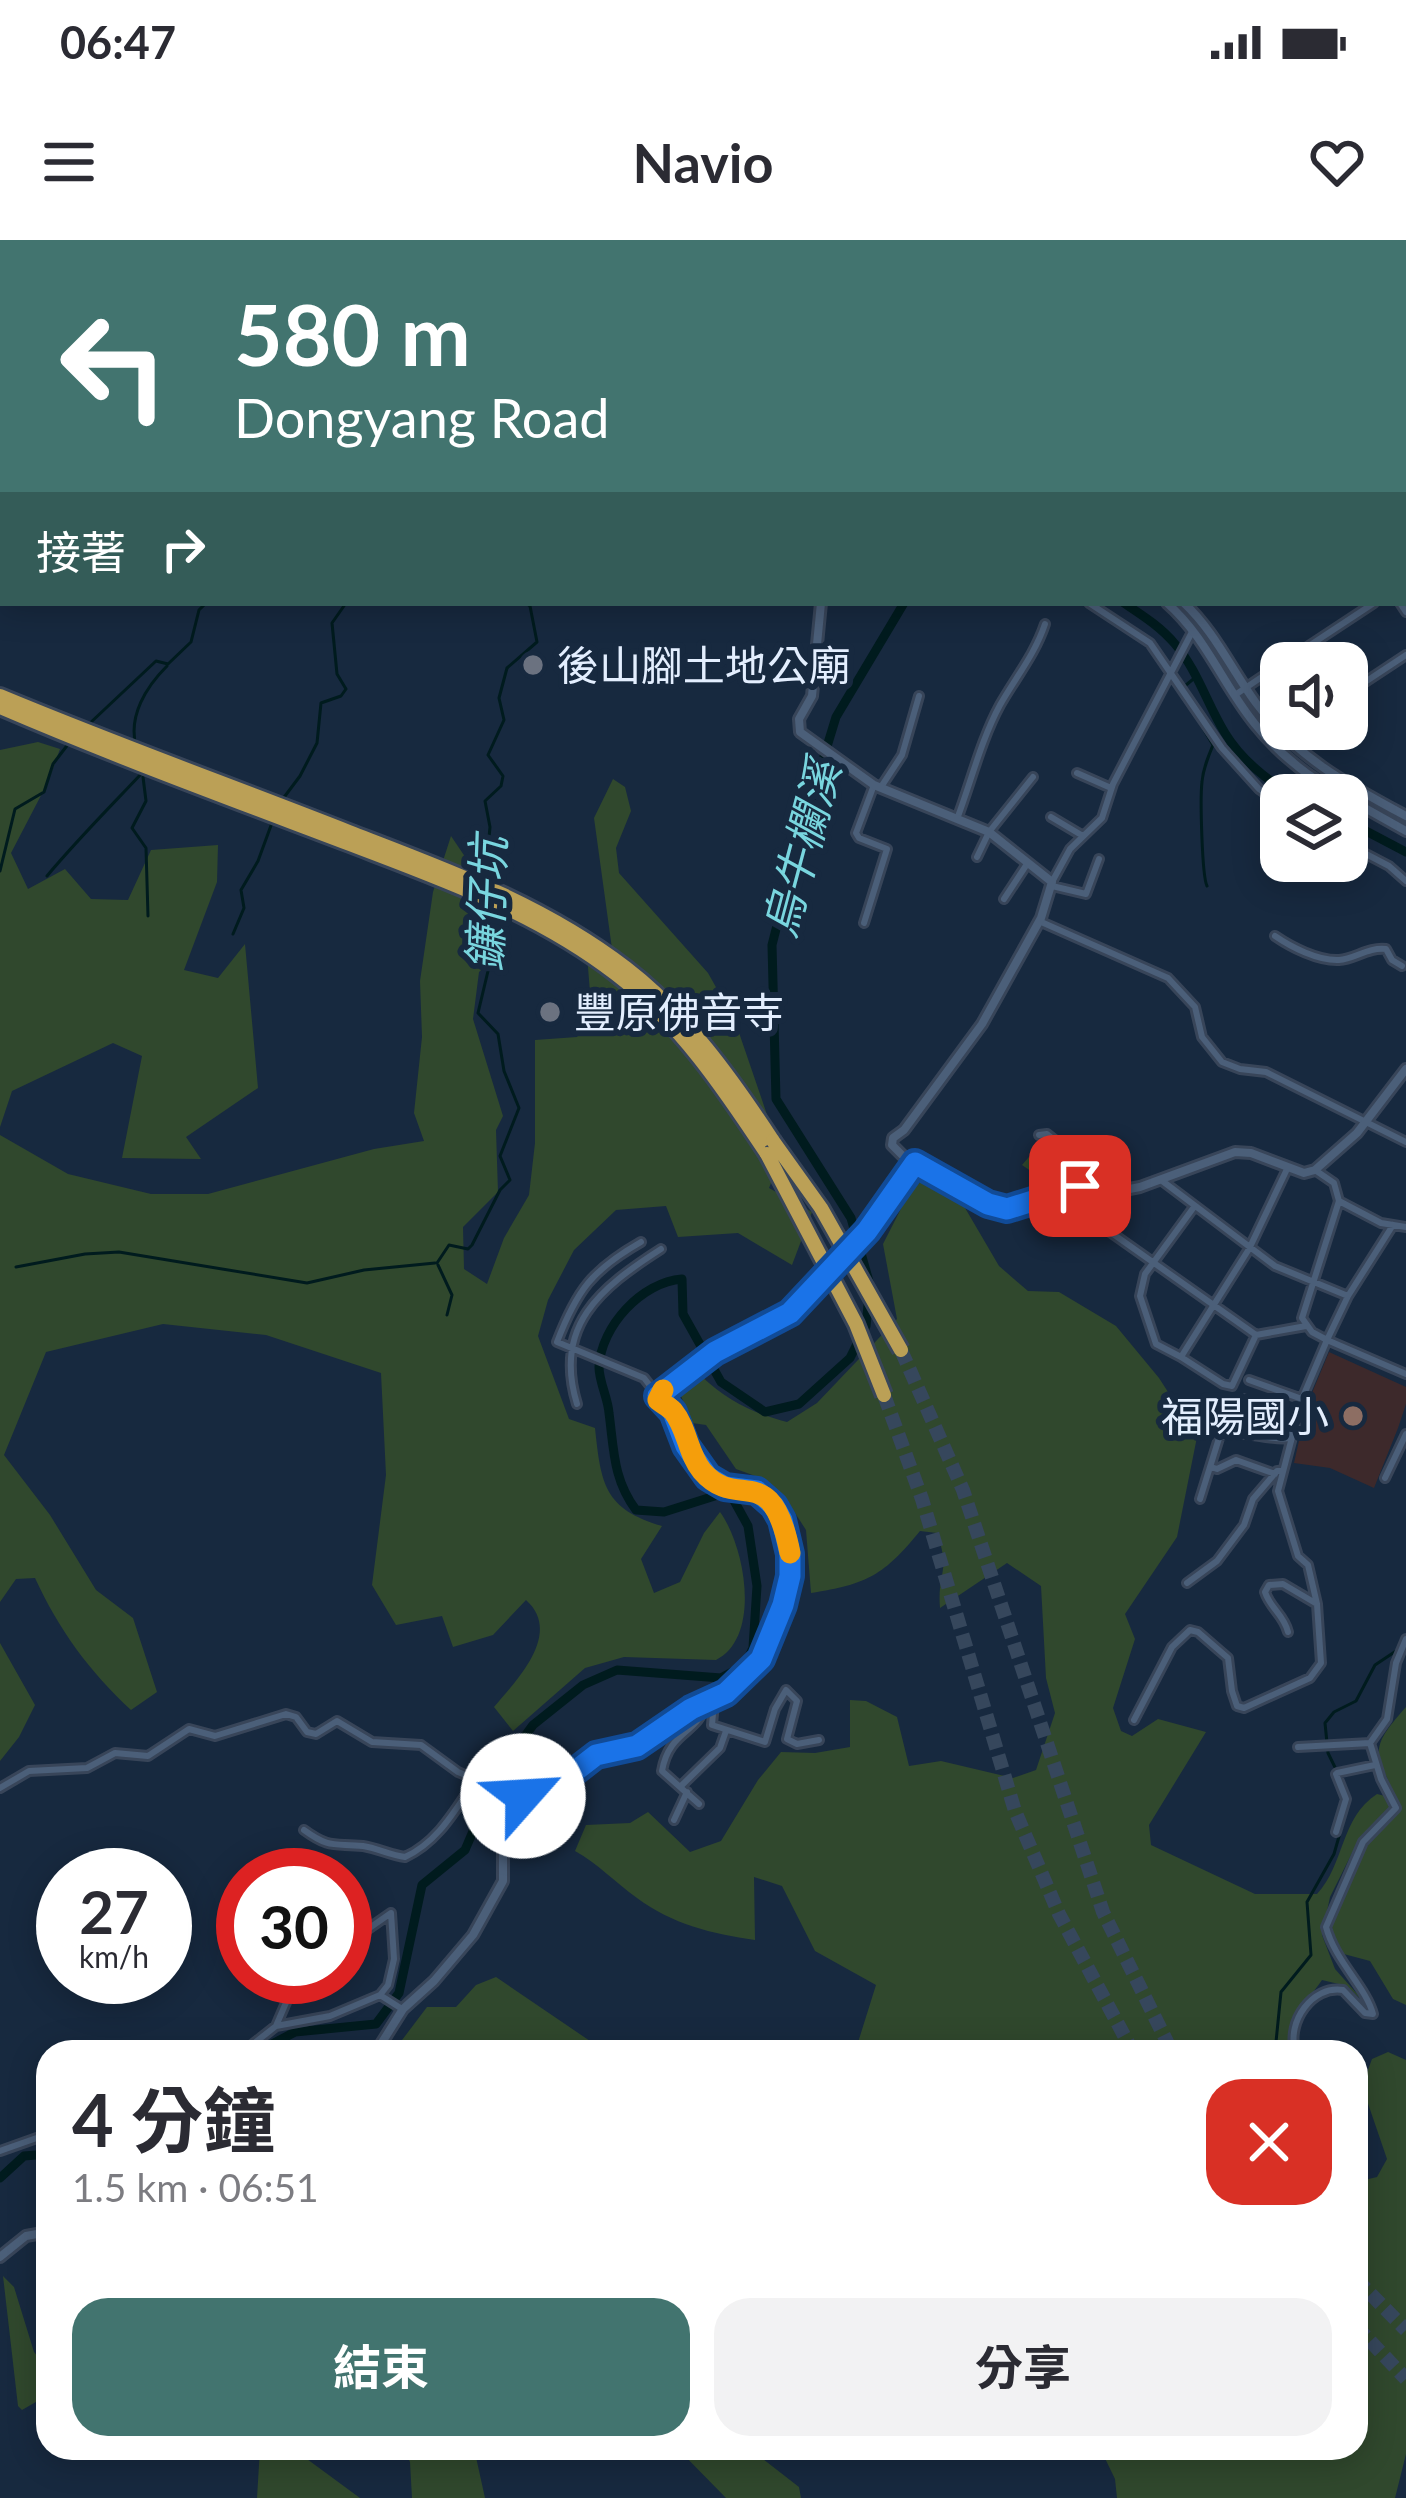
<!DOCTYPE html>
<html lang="zh-TW">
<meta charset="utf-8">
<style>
:root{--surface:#fff;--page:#f2f2f3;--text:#2b2b33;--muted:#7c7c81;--accent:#42746f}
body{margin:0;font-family:Lato,"Noto Sans TC",sans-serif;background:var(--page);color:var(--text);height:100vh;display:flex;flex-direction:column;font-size:45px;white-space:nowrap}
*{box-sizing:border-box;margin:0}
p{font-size:39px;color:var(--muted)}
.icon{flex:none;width:66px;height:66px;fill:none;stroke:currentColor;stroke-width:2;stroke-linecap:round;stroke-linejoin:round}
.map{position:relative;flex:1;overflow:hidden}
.drawer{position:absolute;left:36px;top:1800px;width:1332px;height:420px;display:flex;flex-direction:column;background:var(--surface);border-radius:36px;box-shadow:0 6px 30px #0003}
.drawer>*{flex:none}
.top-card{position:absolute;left:0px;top:0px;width:1407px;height:366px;box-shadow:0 6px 30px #0003;background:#42746f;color:#fff;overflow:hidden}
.tools{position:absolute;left:1260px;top:402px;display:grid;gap:24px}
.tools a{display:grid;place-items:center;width:108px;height:108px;border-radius:24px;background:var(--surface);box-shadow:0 6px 30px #0003;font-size:60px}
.speed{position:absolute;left:36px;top:1608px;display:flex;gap:24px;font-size:60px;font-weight:700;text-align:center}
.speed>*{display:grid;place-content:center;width:156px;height:156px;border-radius:50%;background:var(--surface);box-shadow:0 6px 30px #0003;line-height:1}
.speed small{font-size:30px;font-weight:400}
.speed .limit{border:18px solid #d22;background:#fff;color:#111}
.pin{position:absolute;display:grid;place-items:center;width:102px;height:102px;color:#fff;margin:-51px;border-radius:24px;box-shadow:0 6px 18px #0006}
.me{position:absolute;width:132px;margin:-66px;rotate:64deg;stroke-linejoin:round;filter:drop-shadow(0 0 9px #0008)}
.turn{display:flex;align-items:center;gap:42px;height:252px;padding:0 36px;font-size:54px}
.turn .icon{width:156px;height:156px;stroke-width:2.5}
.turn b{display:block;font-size:84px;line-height:102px}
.then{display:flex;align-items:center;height:114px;padding:0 36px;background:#0003;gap:24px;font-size:45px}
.round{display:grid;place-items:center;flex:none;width:126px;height:126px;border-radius:36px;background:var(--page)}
.summary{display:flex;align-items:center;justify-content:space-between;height:204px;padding:0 36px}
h1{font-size:72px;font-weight:700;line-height:90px}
.cta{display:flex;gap:24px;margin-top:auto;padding:24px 36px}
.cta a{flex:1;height:138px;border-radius:36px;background:var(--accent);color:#fff;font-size:48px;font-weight:700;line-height:138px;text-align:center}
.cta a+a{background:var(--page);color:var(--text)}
.status{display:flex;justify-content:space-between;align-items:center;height:84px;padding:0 60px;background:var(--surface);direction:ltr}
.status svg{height:33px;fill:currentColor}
header{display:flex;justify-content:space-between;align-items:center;height:156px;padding:0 36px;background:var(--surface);font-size:54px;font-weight:700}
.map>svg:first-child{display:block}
</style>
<div class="status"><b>06:47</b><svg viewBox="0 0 49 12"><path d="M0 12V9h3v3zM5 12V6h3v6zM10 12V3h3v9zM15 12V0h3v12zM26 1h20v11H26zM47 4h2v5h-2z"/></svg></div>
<header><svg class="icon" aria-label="menu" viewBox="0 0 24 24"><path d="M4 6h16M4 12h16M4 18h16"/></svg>Navio<svg class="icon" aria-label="heart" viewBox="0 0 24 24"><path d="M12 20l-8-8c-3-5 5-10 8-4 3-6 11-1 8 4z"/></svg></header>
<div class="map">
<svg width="1406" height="2258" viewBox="0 0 1406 2258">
<rect width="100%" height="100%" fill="#17293f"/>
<!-- education -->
<path fill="#3d292b" d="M1329 1112 1406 1147V1164L1398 1188 1374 1248 1330 1228 1294 1223 1307 1165Z"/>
<!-- green -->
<path fill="#30482d" d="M38 502 60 509 48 542 11 613 28 649 65 629 91 659 128 660 151 610 218 605 217 642 184 730 218 738 245 704 258 848 186 897 201 919 122 918 142 816 113 803 12 851 0 887V510Z
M613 539 625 547 631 571 616 608 619 633 708 733 735 781 775 898 805 956 776 931 769 948 812 972 792 1025 738 993 678 997 666 966 616 970 574 1010 548 1060 538 1096 569 1179 595 1188C601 1244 604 1269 662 1286L641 1319 654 1353 680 1342 704 1293 720 1272C745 1306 762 1397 716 1420L624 1417 585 1428 513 1491 494 1467C517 1440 563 1393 526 1360L493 1395 453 1407 442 1376 396 1385 372 1345 386 1235 381 1133 266 1095 163 1084 46 1112 4 1215 50 1275 96 1350 133 1378 157 1452 131 1470C89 1431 59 1390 35 1338L16 1339 0 1362V895L68 934 151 954H208L374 909 424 901 414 873 422 797 420 741 433 652 451 596 499 667 504 709 479 732 473 779 503 876 496 890 498 952 463 987 464 1029 487 1044 504 998 529 955 535 903V800L577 797 592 777 587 715 613 716 594 578Z
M1047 896 1100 935 1096 943 1057 949 1022 925Z
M926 941 961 961 999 1026 1028 1051 1059 1052 1116 1086 1159 1138 1197 1197 1177 1297 1125 1374 1135 1399 1113 1468 1121 1491 1132 1496 1158 1479 1206 1492 1149 1585 1151 1605 1255 1654H1317C1345 1624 1340 1578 1377 1554L1385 1556 1391 1572 1357 1603 1330 1657 1322 1695 1335 1729 1367 1765 1347 1746 1322 1740C1308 1760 1281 1788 1295 1812H855L876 1745 815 1711 782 1646 754 1637 755 1700C712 1694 672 1684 637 1658 615 1642 598 1624 575 1611L586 1585 630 1583 648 1572 690 1612 721 1601 758 1540 781 1512 815 1513 850 1507V1460L866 1461 897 1477 909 1526 941 1521 1013 1538 1036 1530 1055 1473 1046 1438 1041 1346 1007 1323 940 1368C937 1333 951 1332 937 1293L920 1291C884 1335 868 1344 811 1353L806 1290 786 1259 766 1240 736 1229 706 1185 692 1183 679 1151 701 1136C728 1161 752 1173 787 1182L817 1163 897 1079 883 1004 913 945Z
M0 1403 35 1465 19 1497 0 1521Z
M1406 1467V1765L1393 1759 1370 1721 1340 1713C1325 1675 1331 1675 1350 1641 1357 1629 1358 1616 1367 1606 1378 1593 1392 1583 1398 1567 1381 1512 1362 1516 1406 1467Z
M496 1737 590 1801 596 1812H393L427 1767H456L476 1745Z
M1388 1812 1406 1820V2214L1395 2258H1117L1115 2239 1100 2208H1356V1942L1377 1937 1387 1919 1362 1846 1372 1819Z
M3 2036 14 2047 34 2112 48 2129V2155L22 2170 18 2166Z
M260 2208H292L360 2258H257Z
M403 2208H474L485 2258H412L410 2222Z
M677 2208H749L799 2247 801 2258H726Z"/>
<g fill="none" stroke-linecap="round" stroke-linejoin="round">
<!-- stream -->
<path stroke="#001b1e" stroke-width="3" d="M123 0 124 3
M339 0V3
M0 160H3
M1197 436 1180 450 1213 505C1208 517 1203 529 1202 542 1200 558 1202 636 1207 646
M89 484 156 421 168 424 191 402 199 370 206 363
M136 506C128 476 146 447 167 426
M143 537 146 561 132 588 146 608 148 676
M282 560 300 536 317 503 321 463 341 456 346 449 337 434 332 383 346 363
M0 631 15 569 44 552 53 524 69 503
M47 636C77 600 111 566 142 533
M485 639 490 587 485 561 501 546 503 536 488 515 504 480 499 458 507 428 537 402 530 366 526 363
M233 694 244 668 241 650 258 621 273 580
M437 1023 449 1005 468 1009 472 1005 500 950 510 940 500 916 519 868 504 831 498 794 478 773 488 731 478 706 484 661
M438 1025 452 1055 447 1075
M16 1027 85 1014 119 1012 307 1043 364 1030 435 1023
M1276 1802 1281 1752 1311 1715 1307 1662 1334 1614 1350 1558 1328 1513 1325 1483 1334 1472 1356 1461 1375 1425 1399 1409"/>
<!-- river -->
<path stroke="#001b1e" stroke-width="9" d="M828 3V0
M1124 363C1142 375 1161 387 1175 404 1198 431 1207 464 1225 493 1240 518 1269 543 1294 555
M1347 581 1406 612
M257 1812 295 1792 376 1784 399 1753 422 1645 465 1610 498 1533 533 1485 583 1445 617 1430 721 1438 745 1425 753 1408 757 1346 748 1286 732 1257 721 1254 664 1272 636 1270C613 1239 614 1210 609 1173 608 1158 599 1142 599 1127 601 1086 642 1042 682 1039L683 1074 721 1142 765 1172 799 1164 850 1118 866 1086 870 1045 851 978 776 859 772 705 800 595 836 477 904 363
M0 1938 24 1916 48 1914"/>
<!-- motorway-tunnel -->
<path stroke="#36475c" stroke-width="14" stroke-dasharray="14 7" stroke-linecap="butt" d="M901 1110 963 1250 1103 1672 1172 1812
M884 1155 922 1259 1015 1571 1059 1674 1133 1812
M1356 2039 1406 2090
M1356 2086 1406 2139"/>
<defs>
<path id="minor" d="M802 0V3
M861 3 862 0
M1404 60 1406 58
M1404 85 1406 88
M1404 343 1406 342
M1089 363 1150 403 1222 508 1259 549 1281 564
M1400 363 1406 372
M1283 423 1374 363
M1347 454 1406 415
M1235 455 1281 424
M1077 533 1111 548
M881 547 902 515 919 456
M1051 577 1083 596
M957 579C971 542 981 500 1000 465 1016 437 1035 414 1045 384
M1347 604 1389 626 1406 641
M977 617 989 592 1033 537
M1052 642 1070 609 1102 578 1113 544 1192 392
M1052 646 1086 654 1099 619
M1004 659 1027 624
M1039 681 1168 738 1195 767 1202 797 1222 822 1240 829 1266 832 1406 902
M864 683 887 609 859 598 856 593 874 545
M1275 696C1291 707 1318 721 1339 720 1355 719 1368 707 1386 709L1392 720 1402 726
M1039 895 1047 894 1116 949
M1161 940 1275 1026 1348 1056 1327 1100 1406 1134
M1055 953 1256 1095 1306 1086
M1339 961 1381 983 1406 987
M641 1002C592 1030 577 1050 557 1102L644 1138 658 1156
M1348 1056 1393 985
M1256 1095 1232 1146 1223 1144 1181 1117 1249 1009 1288 927
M1181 1117 1156 1104 1140 1056 1145 1034 1194 967
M1249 1140 1302 1159
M1243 1159 1296 1178
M577 1164C553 1086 600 1048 661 1009
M1244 1172 1286 1188 1290 1195
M1211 1227 1217 1229 1236 1220 1275 1234
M1385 1238 1406 1194
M1200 1259 1220 1195C1245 1189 1266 1201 1291 1198
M1187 1343 1217 1321 1244 1285 1253 1259 1277 1231H1283
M1288 1392C1284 1375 1270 1368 1265 1352L1269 1345 1283 1344 1317 1364
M714 1462 712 1485 765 1502 775 1469 786 1450 797 1461 787 1499 797 1504 819 1500
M1134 1480 1172 1407 1190 1390 1198 1392 1228 1418 1232 1451 1237 1466 1244 1468 1310 1438 1321 1423 1317 1364 1308 1325 1298 1316 1278 1251 1302 1159 1327 1100 1312 1092 1302 1078 1339 961 1334 943 1315 930
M1298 1507 1370 1503
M1337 1533 1375 1525
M681 1546 720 1508 726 1491
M0 1548 29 1531 87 1528 115 1513 148 1516 189 1489 215 1496 286 1474 296 1477 307 1492 316 1494 337 1481 372 1502 421 1505 458 1532 534 1563
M699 1564 662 1531C669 1490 700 1493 704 1465
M674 1580 687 1552
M304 1590C330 1609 334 1603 363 1606 377 1608 390 1615 405 1617 438 1602 455 1570 475 1541
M1336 1592 1346 1559 1336 1534
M380 1755 402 1769
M276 1786 288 1758 308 1737
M243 1812 276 1786 330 1776 380 1755 388 1745 394 1719 391 1673 345 1705
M1304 1812 1295 1810C1287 1782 1312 1745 1343 1750L1365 1773 1373 1774C1366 1747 1335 1721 1326 1687L1363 1602 1396 1568 1381 1539 1370 1503 1387 1479 1396 1423 1406 1399
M1311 1812H1332
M1356 1818V1822
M0 1911 48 1894"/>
<path id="tertiary" d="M577 0 594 3
M1136 3 1138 0
M1148 3 1149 0
M1404 4 1406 3
M821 363 812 456 799 479 800 492 874 545 989 592 1052 642 1041 678 982 784 904 890 893 898 892 905 902 915 988 964 1008 969 1080 946 1119 951 1140 947 1235 912 1251 913 1304 933 1315 930 1357 893 1406 829
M1167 363C1206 397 1223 445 1255 484 1279 514 1308 537 1341 555
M1184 363C1215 392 1231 429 1256 463 1296 517 1348 545 1406 576
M1347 558 1406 591
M376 1812 403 1769 434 1741 473 1695 503 1641V1600L515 1579 596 1515 637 1506 691 1469 714 1462 746 1435 768 1407 791 1336 783 1280 774 1266 757 1251 725 1247 708 1237 686 1206 673 1172 658 1156 715 1112 790 1073 837 1018 867 991 915 924
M0 2017 26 1996 48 1992"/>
<path id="motorway" d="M0 456C115 504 232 546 349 592 445 629 543 664 626 728 686 774 732 839 773 901
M0 467C114 516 231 559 347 603 441 639 536 672 616 734 679 782 724 849 767 914"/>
</defs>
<!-- minor casing -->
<use href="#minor" stroke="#384559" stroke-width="12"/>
<!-- tertiary casing -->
<use href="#tertiary" stroke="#384559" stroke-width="14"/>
<!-- motorway casing -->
<use href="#motorway" stroke="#384559" stroke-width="20"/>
<!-- minor -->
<use href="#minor" stroke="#4b5f79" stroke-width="6"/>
<!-- tertiary -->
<use href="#tertiary" stroke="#4b5f79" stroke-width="8"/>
<!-- motorway -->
<use href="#motorway" stroke="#bba056" stroke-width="14"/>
<defs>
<path id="motorway-bridge" d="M773 901 821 968 901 1110
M767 914 856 1084 884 1155"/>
</defs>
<!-- motorway-bridge casing -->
<use href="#motorway-bridge" stroke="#384559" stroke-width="20" stroke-linecap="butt"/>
<!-- motorway-bridge -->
<use href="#motorway-bridge" stroke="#bba056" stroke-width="14"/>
</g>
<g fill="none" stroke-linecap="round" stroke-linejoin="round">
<defs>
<path id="route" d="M523 1556 534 1563 596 1515 637 1506 691 1469 726 1453 761 1419 783 1365 790 1336V1314L782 1280 774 1266 757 1251 725 1247 708 1237 686 1206 673 1172 658 1156 715 1112 790 1073 867 991 915 923 988 964 1007 969 1080 946"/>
</defs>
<!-- route casing -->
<use href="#route" stroke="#114b97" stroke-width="30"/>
<!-- route -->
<use href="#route" stroke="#1a73e8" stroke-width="21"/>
<!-- slow -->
<path stroke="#f59e0b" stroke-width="21" d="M663 1150 658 1160C663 1164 669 1167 673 1171 687 1188 688 1214 702 1231 738 1273 771 1217 790 1313"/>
</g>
<!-- markers -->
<g fill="#6b7280" stroke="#17293f" stroke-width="4.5">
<circle cx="533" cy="425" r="12"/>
<circle cx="550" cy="772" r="12"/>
</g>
<circle fill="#8d6e63" stroke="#17293f" stroke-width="4.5" cx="1353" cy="1176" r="12"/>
<g text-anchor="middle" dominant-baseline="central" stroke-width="12" stroke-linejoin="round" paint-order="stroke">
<!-- poi labels -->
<g font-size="42" fill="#e3eefe" stroke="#17293f" text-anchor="start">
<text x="557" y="425">後山腳土地公廟</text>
<text x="574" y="772">豐原佛音寺</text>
<text x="1329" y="1176" text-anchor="end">福陽國小</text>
</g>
<!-- water labels -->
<g font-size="45" font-style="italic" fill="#79d6df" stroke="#17293f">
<text transform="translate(801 609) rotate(-75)">烏牛欄溪</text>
<text transform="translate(486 664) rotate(-88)">鐮仔坑</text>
</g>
</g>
</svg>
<div class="tools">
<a><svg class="icon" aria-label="sound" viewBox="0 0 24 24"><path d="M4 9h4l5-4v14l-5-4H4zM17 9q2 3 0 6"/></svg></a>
<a><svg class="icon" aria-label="layers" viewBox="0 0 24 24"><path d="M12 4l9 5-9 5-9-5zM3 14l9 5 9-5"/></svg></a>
</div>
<div class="speed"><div>27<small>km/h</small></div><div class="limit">30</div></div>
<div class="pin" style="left:1080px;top:946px;background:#d93025"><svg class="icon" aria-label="arrive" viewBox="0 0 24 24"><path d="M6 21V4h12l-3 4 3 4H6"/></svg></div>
<svg class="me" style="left:523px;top:1556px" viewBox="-20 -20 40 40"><circle r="19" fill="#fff"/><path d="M0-13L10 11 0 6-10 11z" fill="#1a73e8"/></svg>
<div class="top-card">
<div class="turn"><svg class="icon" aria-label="left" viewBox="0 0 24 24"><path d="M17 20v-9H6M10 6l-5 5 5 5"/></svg><div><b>580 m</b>Dongyang Road</div></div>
<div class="then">接著<svg class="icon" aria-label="right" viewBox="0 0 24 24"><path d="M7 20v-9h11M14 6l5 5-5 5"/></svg></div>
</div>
<section class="drawer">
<div class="summary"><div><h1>4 分鐘</h1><p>1.5 km · 06:51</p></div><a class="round" style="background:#d93025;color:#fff"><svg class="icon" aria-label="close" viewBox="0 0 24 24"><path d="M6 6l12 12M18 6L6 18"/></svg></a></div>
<div class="cta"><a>結束</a><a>分享</a></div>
</section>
</div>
